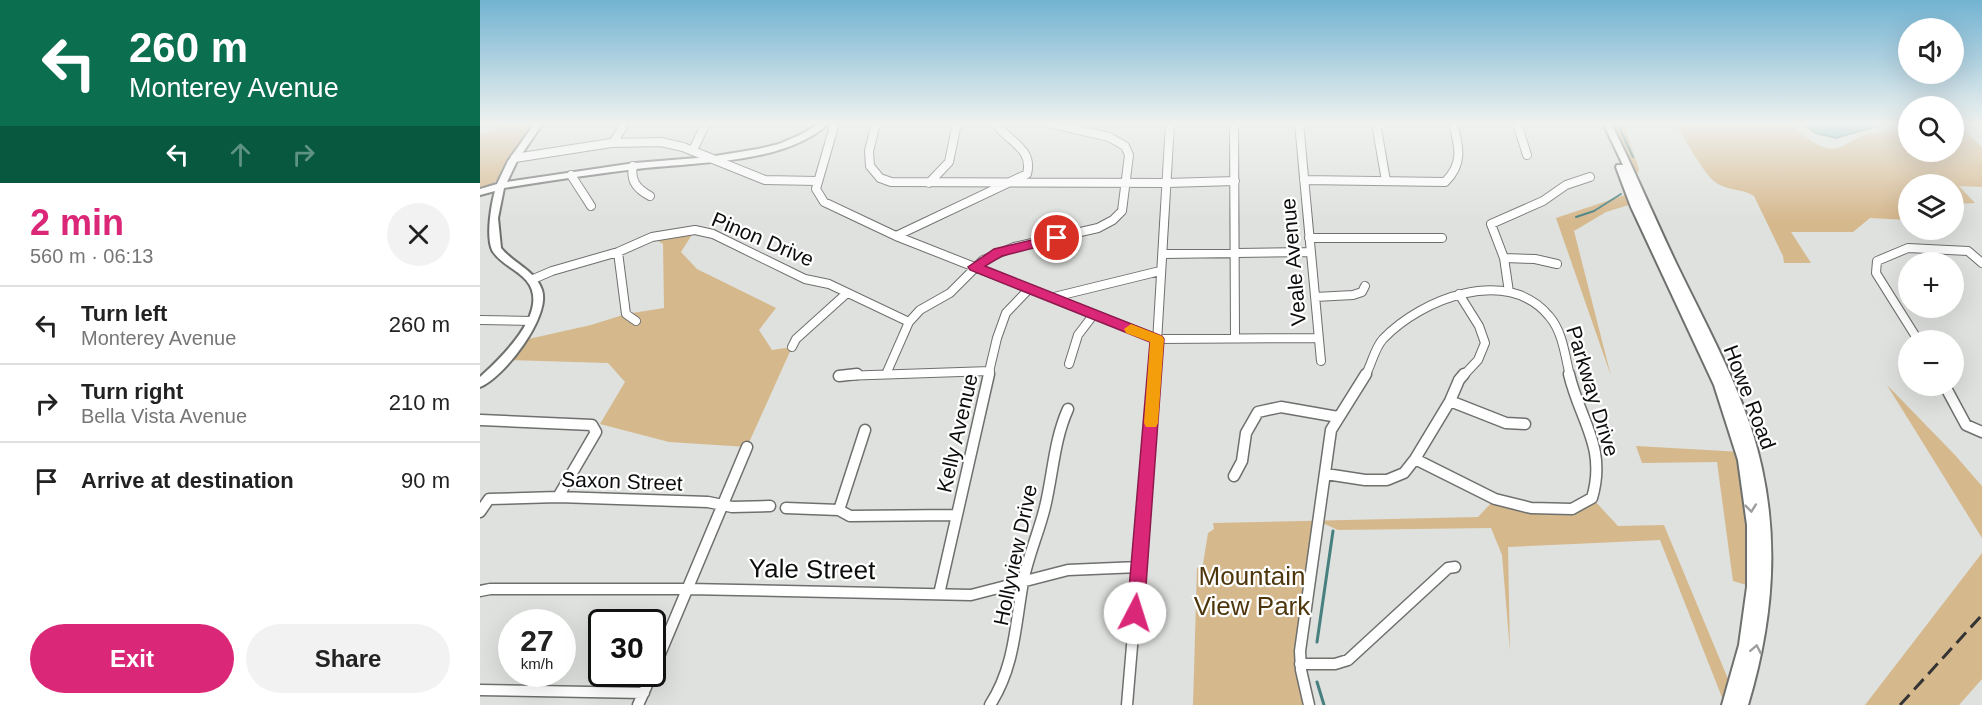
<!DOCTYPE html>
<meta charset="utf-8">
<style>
:root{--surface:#fff;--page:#f2f2f2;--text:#222;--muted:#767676;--line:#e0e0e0;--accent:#db2777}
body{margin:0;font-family:Arial,sans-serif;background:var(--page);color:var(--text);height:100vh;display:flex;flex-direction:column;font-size:22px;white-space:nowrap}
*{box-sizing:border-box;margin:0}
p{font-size:20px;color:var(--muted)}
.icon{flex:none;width:33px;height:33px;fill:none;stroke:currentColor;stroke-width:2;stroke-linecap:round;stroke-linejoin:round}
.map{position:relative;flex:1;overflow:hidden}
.details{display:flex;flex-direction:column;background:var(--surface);width:480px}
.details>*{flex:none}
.hud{background:#0b6e4f;color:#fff;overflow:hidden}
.controls{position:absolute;left:1418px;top:18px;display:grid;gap:12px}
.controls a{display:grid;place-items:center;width:66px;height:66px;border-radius:50%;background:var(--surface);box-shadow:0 6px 24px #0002;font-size:30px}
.speed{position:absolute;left:18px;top:609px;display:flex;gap:12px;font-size:30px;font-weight:700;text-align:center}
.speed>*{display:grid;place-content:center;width:78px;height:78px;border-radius:50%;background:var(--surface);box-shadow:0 6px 24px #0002;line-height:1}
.speed small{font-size:15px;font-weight:400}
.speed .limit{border:3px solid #111;border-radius:9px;background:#fff;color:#111}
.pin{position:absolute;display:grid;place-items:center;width:51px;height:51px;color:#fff;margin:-26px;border:3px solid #fff;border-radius:50%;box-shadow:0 2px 6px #0007}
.me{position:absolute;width:66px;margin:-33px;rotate:5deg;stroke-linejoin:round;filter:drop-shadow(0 0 4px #0008)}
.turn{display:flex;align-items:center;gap:21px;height:126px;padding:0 30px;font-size:27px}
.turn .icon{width:78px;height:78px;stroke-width:2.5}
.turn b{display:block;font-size:42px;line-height:51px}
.lanes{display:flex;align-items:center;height:57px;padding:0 30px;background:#0003;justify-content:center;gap:30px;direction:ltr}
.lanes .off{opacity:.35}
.round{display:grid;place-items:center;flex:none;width:63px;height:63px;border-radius:32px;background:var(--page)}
.overview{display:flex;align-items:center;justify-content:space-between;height:102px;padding:0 30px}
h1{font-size:36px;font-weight:800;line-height:45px;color:var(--accent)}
.action{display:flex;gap:12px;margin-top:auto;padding:12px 30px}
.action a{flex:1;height:69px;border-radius:36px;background:var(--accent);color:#fff;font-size:24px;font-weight:800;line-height:69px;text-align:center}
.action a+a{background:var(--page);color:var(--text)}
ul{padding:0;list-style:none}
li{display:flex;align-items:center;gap:18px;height:78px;padding:0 30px;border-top:2px solid var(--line)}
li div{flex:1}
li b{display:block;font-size:22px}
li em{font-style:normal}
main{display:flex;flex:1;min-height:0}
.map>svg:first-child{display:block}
</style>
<main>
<section class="details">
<div class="hud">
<div class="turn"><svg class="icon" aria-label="left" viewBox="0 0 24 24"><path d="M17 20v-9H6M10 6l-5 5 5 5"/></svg><div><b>260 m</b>Monterey Avenue</div></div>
<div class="lanes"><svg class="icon" aria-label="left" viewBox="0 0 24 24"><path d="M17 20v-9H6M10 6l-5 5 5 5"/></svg><svg class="icon off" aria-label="ahead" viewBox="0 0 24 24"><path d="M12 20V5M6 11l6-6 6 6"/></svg><svg class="icon off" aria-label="right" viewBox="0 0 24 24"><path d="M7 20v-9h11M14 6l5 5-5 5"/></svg></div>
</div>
<div class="overview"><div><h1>2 min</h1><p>560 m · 06:13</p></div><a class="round"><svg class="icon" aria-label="close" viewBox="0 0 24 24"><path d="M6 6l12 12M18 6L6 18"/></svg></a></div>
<ul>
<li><svg class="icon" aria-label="left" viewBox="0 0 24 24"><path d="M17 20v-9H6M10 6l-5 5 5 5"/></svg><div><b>Turn left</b><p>Monterey Avenue</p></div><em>260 m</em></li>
<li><svg class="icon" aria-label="right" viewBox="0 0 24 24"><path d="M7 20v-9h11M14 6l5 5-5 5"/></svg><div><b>Turn right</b><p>Bella Vista Avenue</p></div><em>210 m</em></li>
<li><svg class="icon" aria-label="arrive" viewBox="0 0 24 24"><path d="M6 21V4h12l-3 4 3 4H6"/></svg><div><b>Arrive at destination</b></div><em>90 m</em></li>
</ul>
<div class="action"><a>Exit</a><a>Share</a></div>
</section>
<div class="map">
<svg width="1502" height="705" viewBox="0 0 1502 705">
<rect width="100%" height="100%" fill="#dee1dd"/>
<!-- green -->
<path fill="#d6b88d" d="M1127 123H1143L1159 169 1155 181Z
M1195 123H1311C1322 135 1344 156 1363 146 1370 143 1376 137 1384 135 1399 131 1415 133 1428 123V152H1473V123H1483V129L1502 147V187L1479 186 1495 203 1473 204V184H1428V220L1390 218 1373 232H1311L1331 263H1304L1303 256 1274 196C1262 188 1246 191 1235 182 1225 175 1202 135 1195 123Z
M26 125H53L17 180 12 185 0 188V134Z
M1151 193 1155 203 1126 212 1094 231 1131 376 1076 218Z
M215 230 201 252 217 269 296 308 279 330 292 350 312 347 267 447 189 442 120 424 145 382 128 363 26 360 44 340 111 325 146 314 184 308 183 244 172 237Z
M1407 385 1474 454 1502 486V538Z
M1156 446 1262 452 1273 587 1253 581 1237 462 1162 463Z
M1112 498 1138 526 1184 525 1253 691 1245 705 1180 540 1028 547 1030 651 1022 555 1011 528 858 530 838 521 820 651 829 705H713L717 568 723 564 728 533 734 529 733 523 998 517 1015 499 1092 509Z
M1502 553V679L1479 705H1385Z"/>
<!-- water -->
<path fill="#61b2b2" stroke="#488080" stroke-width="1.5" d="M1323 123H1408L1356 138 1335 133Z"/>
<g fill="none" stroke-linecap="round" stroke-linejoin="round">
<!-- stream-far1 -->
<path stroke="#488080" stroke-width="2" d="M1137 123 1153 157
M1096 217 1114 211 1141 194"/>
<!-- stream -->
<path stroke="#488080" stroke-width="3" d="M837 642 853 531
M837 682 844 705"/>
<defs>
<path id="minor-far1" d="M355 123 336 189 344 202 416 236 677 339 838 338
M396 123 389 151 390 166 400 178 411 182 687 183 755 181
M754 123 755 338
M819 123 841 361
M896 123 906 181
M1037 123 1047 155
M133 143 145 123
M213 150 226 123
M35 158 131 143 181 142 203 147 285 180 337 181
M153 166C150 181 157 189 170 196
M91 175 111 206
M824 180 965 182C984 164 979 146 973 123
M449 183 469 162 477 123
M416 236 547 174C554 148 527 141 515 123
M829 238H962
M138 252 146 314 156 321
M683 254 831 252
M1024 258 1055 259 1077 264
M51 280 72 271 138 252 172 237 215 230 233 234 325 279 349 284 429 322
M1029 292 1024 258 1011 224 1063 201 1086 185 1110 177
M979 294 999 326 1005 343 998 360 983 376
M574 297 680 271
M835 297 873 295 882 292 885 286
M0 320 52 321
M1438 340 1396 273 1397 261 1428 248 1488 251 1502 263
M312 347 316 339 367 293
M589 364 598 335 614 314
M407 372 429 322 440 310 470 293 503 260 534 247 618 228 633 220 642 211 649 155 645 146 629 137 569 123
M362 376 510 371
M508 376 517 338 526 313 549 289
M675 376 690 123
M885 376C892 364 894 349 903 339 941 299 1027 265 1069 316 1083 332 1085 356 1090 376"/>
<path id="minor" d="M359 376 377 374
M1465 386 1486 425 1502 432
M970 401 1026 423 1045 424
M1 420 112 425 116 432 78 497
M935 459 1015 499 1051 508 1092 509 1112 498C1127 447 1100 421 1089 374
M846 474 885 480H907L924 473 935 459 970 401 979 380 984 374
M754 476 762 461 766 433 778 412 801 407 858 417
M306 508 359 510 370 516 476 515
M359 510 385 430
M0 512 9 499 78 497 228 502 252 507 290 506
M0 591 10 589H208L491 595 588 570 659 567
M459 594 509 374
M820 664H855L868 660 968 568 975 567
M172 673 267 447
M0 690 164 693
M158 705 172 674
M510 705C535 666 535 626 543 582 548 556 559 532 565 507 573 474 574 440 588 409
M647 705 675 374
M829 705 821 670 820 651 851 430 886 374"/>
<path id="tertiary" d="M55 123H63L37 161 27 182 155 163 229 157 278 149 299 144 322 134 340 123H349C305 165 213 162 156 169 112 174 68 181 24 188L18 218 21 248C33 263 56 271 62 290 71 317 23 378 0 387V377C21 358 71 311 47 281 37 269 20 264 12 250 6 236 11 205 15 191L0 195V189L17 184 28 161Z
M1123 123H1131C1154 169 1174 217 1196 263 1222 317 1252 371 1271 428 1301 521 1296 612 1268 705H1242L1259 645 1267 587V525L1258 460 1234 385 1151 207 1136 167 1137 165H1143Z"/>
</defs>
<!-- minor-far1 casing -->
<use href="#minor-far1" stroke="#6e706d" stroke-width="10"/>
<!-- minor casing -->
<use href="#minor" stroke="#6e706d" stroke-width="13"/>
<!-- tertiary casing -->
<use href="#tertiary" stroke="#6e706d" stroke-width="4"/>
<!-- minor-far1 -->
<use href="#minor-far1" stroke="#fff" stroke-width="8"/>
<!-- minor -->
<use href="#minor" stroke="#fff" stroke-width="10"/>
<!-- tertiary -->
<use href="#tertiary" fill="#fff" fill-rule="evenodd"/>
<!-- rail -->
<path stroke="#333433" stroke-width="3" stroke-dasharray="14 7" stroke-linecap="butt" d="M1420 705 1502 615"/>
</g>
<!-- one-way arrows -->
<defs><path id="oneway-chevron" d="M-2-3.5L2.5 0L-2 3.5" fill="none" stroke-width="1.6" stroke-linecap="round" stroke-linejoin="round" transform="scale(1.5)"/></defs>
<g stroke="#9e9e9e">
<use href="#oneway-chevron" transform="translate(1271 508) rotate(84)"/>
<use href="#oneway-chevron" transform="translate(1276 649) rotate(-79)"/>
</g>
<!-- sky -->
<linearGradient id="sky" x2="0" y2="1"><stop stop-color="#72b3d2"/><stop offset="0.56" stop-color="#f0f2f0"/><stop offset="1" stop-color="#f0f2f0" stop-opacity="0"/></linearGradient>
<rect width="1502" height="221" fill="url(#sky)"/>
<!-- route -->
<path fill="#db2777" stroke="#8e194d" stroke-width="1.5" d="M577 234 581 235V241L522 256 505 266 682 336 684 339 664 613 661 619 655 621 649 619 647 613 670 342 490 270 488 267 514 249Z"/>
<!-- slow -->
<path fill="#f59e0b" d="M651 324 682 336 684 339 678 423 676 427H666L664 423 670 342 646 333 644 329Z"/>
<g text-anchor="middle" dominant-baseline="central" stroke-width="4.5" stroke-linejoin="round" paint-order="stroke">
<!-- street labels -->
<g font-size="21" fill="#0c0d0c" stroke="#fff">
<text transform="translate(283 239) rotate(23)">Pinon Drive</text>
<text transform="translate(813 262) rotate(-95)">Veale Avenue</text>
<text transform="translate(1113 391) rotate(73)">Parkway Drive</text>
<text transform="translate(1270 397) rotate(69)">Howe Road</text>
<text transform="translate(477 433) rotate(-77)">Kelly Avenue</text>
<text transform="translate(142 481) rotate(2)">Saxon Street</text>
<text transform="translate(535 555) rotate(-78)">Hollyview Drive</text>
</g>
<!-- near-street labels -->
<g font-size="26" fill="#0c0d0c" stroke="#fff">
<text transform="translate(332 569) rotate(1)">Yale Street</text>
</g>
<!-- near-park labels -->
<g font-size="26" fill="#4e360c" stroke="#fff">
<text x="772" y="576">Mountain<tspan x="772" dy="30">View Park</tspan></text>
</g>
</g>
</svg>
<div class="controls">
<a><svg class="icon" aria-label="sound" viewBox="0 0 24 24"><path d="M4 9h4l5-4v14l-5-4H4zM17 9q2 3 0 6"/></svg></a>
<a><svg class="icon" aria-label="search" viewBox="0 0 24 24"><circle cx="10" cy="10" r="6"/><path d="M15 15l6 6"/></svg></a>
<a><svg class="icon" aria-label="layers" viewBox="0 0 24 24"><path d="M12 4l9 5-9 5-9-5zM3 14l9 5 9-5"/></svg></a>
<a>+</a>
<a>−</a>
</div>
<div class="speed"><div>27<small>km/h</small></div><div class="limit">30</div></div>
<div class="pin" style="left:577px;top:238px;background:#d93025"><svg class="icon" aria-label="arrive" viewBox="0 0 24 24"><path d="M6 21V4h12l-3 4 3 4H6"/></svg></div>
<svg class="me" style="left:655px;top:613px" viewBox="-20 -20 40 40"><circle r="19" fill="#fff"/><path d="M0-13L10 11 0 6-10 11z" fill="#db2777"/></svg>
</div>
</main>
